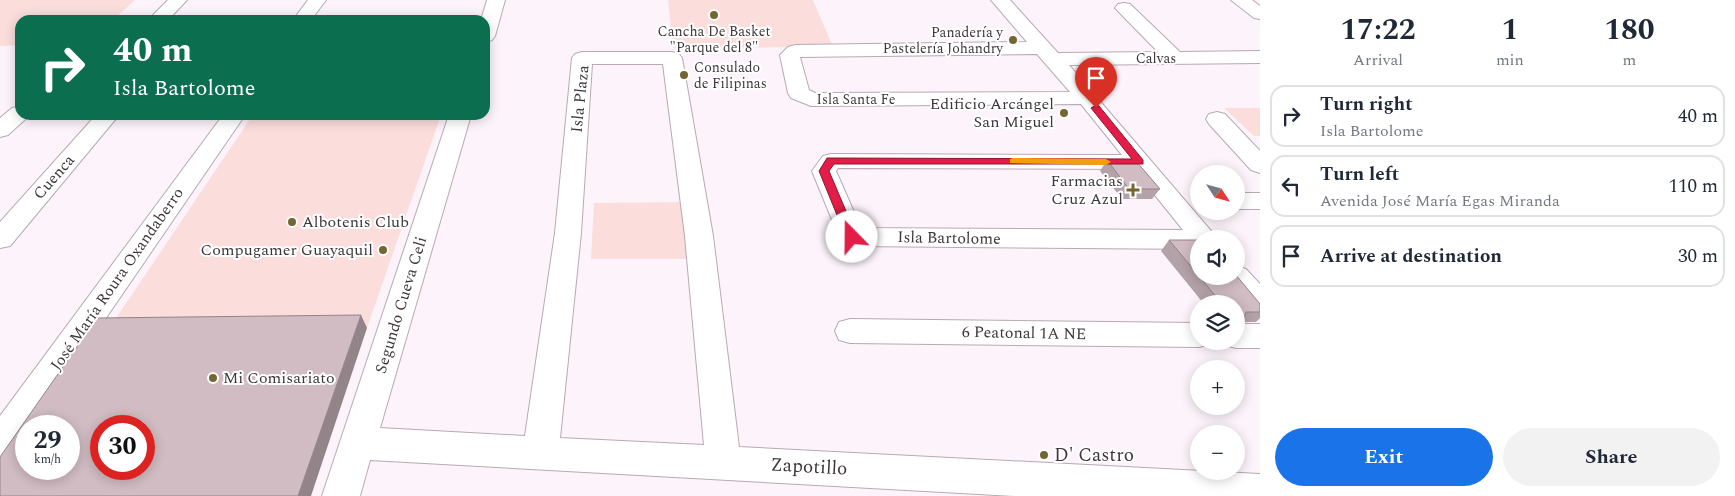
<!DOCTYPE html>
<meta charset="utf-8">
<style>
:root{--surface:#fff;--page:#f2f2f3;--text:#1f2937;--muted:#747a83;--line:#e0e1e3;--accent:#1a73e8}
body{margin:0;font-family:Spectral,serif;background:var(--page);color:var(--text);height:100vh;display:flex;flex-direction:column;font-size:19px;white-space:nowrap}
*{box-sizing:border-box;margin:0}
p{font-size:16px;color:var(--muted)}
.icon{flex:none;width:28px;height:28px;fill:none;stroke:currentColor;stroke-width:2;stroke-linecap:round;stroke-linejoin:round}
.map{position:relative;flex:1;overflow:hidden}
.sheet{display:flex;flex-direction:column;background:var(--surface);width:475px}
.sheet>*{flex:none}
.guide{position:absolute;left:15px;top:15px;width:475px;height:105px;border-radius:15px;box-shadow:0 2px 12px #0003;background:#0b6e4f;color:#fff;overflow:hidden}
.needle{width:32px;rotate:126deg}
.buttons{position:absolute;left:1190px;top:165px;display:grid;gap:10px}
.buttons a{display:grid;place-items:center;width:55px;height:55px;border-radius:50%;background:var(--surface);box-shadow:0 2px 12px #0003;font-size:25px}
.speed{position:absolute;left:15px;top:415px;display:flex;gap:10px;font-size:25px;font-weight:700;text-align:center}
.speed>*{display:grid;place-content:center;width:65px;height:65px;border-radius:50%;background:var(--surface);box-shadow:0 2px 12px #0003;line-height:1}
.speed small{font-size:12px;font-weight:400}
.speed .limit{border:8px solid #d22;background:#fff;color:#111}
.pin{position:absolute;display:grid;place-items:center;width:42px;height:42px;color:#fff;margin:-51px -21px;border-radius:50% 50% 50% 0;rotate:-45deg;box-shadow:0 0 5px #0007}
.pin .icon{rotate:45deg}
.me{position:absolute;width:55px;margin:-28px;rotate:338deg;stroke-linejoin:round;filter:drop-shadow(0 0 4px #0008)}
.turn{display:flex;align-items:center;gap:18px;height:105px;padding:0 15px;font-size:22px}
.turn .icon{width:65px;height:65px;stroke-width:2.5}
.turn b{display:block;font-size:35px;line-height:42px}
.eta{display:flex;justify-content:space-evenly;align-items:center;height:85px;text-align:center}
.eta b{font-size:30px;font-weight:700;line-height:35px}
.primary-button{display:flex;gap:10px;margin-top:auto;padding:10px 15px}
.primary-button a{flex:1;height:58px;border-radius:30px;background:var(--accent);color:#fff;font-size:20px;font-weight:700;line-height:58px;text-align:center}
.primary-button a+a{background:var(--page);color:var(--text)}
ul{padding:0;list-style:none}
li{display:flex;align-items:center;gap:15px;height:62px;margin:0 10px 8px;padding:0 5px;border:2px solid var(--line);border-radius:15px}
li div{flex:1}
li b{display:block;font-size:19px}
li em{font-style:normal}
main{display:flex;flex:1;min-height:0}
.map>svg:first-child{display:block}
</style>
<main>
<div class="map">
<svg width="1260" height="496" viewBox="0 0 1260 496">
<rect width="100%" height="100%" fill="#fdf3fb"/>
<!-- green -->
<path fill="#fbdddc" d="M0 0H135L113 20H20V45L0 46Z
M668 0H813L833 47 673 48Z
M1224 108H1260V136H1254Z
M441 115 367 328 108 330 252 116Z
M687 202 692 259H591L594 203Z"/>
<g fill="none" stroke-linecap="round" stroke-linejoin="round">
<defs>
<path id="minor" d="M168 0H187L168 20H148Z
M308 0H326L311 20H293Z
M487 0H505L495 36 492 40 485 42V20H481Z
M991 0H1010L1058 53 1158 52 1115 8 1118 4 1124 3 1130 4 1180 52 1260 51V63L1069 65 1218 239H1199V249L852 246 842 244 812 171 823 156 831 154 1122 155 1081 104 811 106 791 98 788 93 780 55 788 47 795 45 1027 42ZM1037 54 1070 92 815 93 809 90 800 57ZM838 168 1134 169 1183 230 861 228 836 171Z
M1231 0H1252L1260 6V19L1254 18Z
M582 52H672L679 54 682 58 713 236 739 447 1260 474V496H1014L370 460 360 496H322L449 115H471L380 428 525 436 555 233 572 58 575 54ZM592 64H663L685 236 704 445 560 438 581 233Z
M20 106V115H30L8 135 0 137V118L12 108Z
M1217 112 1225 114 1260 151V173L1251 170 1209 124 1206 119 1209 114Z
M96 115H119L10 246 0 248V222Z
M223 115H245L32 426H26C26 443 15 454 0 460V416Z
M1236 193H1260V209H1236Z
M1236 266 1246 269 1260 284V315L1249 312 1222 276H1236Z
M850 319 1199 323V341H1211L1210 344 1199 347 850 343 839 340 835 331 839 322Z
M1236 324H1260V348H1236L1225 345 1223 341H1236Z"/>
</defs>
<!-- minor casing -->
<use href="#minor" stroke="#b8a9b4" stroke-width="2"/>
<!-- minor -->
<use href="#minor" fill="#fff" fill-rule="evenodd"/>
</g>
<!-- wall -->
<path fill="#b3a2a7" d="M1107 160 1160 189 1152 199H1122L1100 171Z
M1169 240 1260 304V318L1256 322H1240L1236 326V304H1204L1161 251Z"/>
<!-- shaded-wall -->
<path fill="#928488" d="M361 315 367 328 311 496H298Z"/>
<!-- building -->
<path fill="#d0bcc2" stroke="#928488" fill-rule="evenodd" d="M1107 160 1136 161 1160 189H1129Z
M1169 240H1199V276Z
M1236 275 1260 304V312H1246L1244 318H1236V304H1222L1199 276H1236Z
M361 315 298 496H0V457L97 318ZM26 426H69V469H26ZM101 426H144V469H101Z"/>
<!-- route -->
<path fill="#e11d48" stroke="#92132f" d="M1096 105 1099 106 1143 160V164H834L829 171 857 237 852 241 846 237 819 171 827 158H831L1132 159 1091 108Z"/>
<!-- slow -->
<path fill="#f59e0b" d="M1013 158 1106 159 1111 162 1106 165 1010 163V159Z"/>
<!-- markers -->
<g fill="#746533" stroke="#fff" stroke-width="2">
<circle cx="714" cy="15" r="5"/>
<circle cx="1013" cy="40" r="5"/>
<circle cx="684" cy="75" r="5"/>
<circle cx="1064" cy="113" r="5"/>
<path d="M1130.5 182.5h5v5h5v5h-5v5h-5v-5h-5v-5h5z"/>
<circle cx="292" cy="222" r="5"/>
<circle cx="383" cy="250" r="5"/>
<circle cx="213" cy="378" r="5"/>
<circle cx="1044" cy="455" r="5"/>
</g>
<g text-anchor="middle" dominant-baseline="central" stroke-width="4" stroke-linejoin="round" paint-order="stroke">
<!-- far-poi labels -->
<g font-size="14" fill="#3d363b" stroke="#fff">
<text x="714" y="31">Cancha De Basket<tspan x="714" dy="16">"Parque del 8"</tspan></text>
<text x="1003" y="32" text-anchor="end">Panadería y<tspan x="1003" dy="16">Pastelería Johandry</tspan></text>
<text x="694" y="67" text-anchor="start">Consulado<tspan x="694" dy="16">de Filipinas</tspan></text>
</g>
<!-- far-street labels -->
<g font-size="14" fill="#3d363b" stroke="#fff">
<text x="1156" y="58">Calvas</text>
<text x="856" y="99">Isla Santa Fe</text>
</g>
<!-- street labels -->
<g font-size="16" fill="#3d363b" stroke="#fff">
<text transform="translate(580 99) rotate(-84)">Isla Plaza</text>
<text transform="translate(54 177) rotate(-49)">Cuenca</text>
<text transform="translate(949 238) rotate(1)">Isla Bartolome</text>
<text transform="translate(117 279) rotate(-55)">José María Roura Oxandaberro</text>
<text transform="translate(401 305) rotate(-73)">Segundo Cueva Celi</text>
<text transform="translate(1024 333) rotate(1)">6 Peatonal 1A NE</text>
</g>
<!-- poi labels -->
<g font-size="16" fill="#3d363b" stroke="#fff" text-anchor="end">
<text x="1054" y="104">Edificio Arcángel<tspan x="1054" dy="18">San Miguel</tspan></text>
<text x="1123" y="181">Farmacias<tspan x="1123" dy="18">Cruz Azul</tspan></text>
<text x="302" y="222" text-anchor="start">Albotenis Club</text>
<text x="373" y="250">Compugamer Guayaquil</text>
<text x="223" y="378" text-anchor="start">Mi Comisariato</text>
</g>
<!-- near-poi labels -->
<g font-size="19" fill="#3d363b" stroke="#fff" text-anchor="start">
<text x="1054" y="455">D' Castro</text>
</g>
<!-- near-street labels -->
<g font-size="19" fill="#3d363b" stroke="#fff">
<text transform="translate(809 467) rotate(3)">Zapotillo</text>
</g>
</g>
</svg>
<div class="buttons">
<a><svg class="needle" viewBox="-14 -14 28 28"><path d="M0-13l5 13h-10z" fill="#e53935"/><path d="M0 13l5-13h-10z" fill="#747a83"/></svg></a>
<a><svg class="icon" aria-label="sound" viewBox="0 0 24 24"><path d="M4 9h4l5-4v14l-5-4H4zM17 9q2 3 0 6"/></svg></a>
<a><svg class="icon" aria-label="layers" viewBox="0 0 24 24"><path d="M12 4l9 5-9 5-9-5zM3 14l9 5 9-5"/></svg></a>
<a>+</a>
<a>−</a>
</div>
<div class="speed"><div>29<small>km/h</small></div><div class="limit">30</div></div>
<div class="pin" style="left:1096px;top:108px;background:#d93025"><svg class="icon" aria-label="arrive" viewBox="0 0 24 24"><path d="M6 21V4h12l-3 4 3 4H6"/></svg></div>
<svg class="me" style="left:852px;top:237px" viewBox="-20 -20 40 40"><circle r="19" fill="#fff"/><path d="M0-13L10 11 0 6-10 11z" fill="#e11d48"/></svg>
<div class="guide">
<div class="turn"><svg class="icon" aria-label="right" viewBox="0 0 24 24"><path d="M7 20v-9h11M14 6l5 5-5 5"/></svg><div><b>40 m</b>Isla Bartolome</div></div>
</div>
</div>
<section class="sheet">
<div class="eta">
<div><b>17:22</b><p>Arrival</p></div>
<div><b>1</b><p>min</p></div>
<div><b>180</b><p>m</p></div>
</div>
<ul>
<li><svg class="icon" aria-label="right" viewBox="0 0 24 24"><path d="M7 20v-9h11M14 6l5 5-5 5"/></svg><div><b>Turn right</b><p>Isla Bartolome</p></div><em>40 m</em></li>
<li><svg class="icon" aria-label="left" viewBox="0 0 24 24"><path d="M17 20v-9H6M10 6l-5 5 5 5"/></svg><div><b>Turn left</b><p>Avenida José María Egas Miranda</p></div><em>110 m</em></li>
<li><svg class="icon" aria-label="arrive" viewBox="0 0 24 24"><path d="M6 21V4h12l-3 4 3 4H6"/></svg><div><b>Arrive at destination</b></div><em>30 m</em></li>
</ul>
<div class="primary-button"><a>Exit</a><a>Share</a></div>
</section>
</main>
